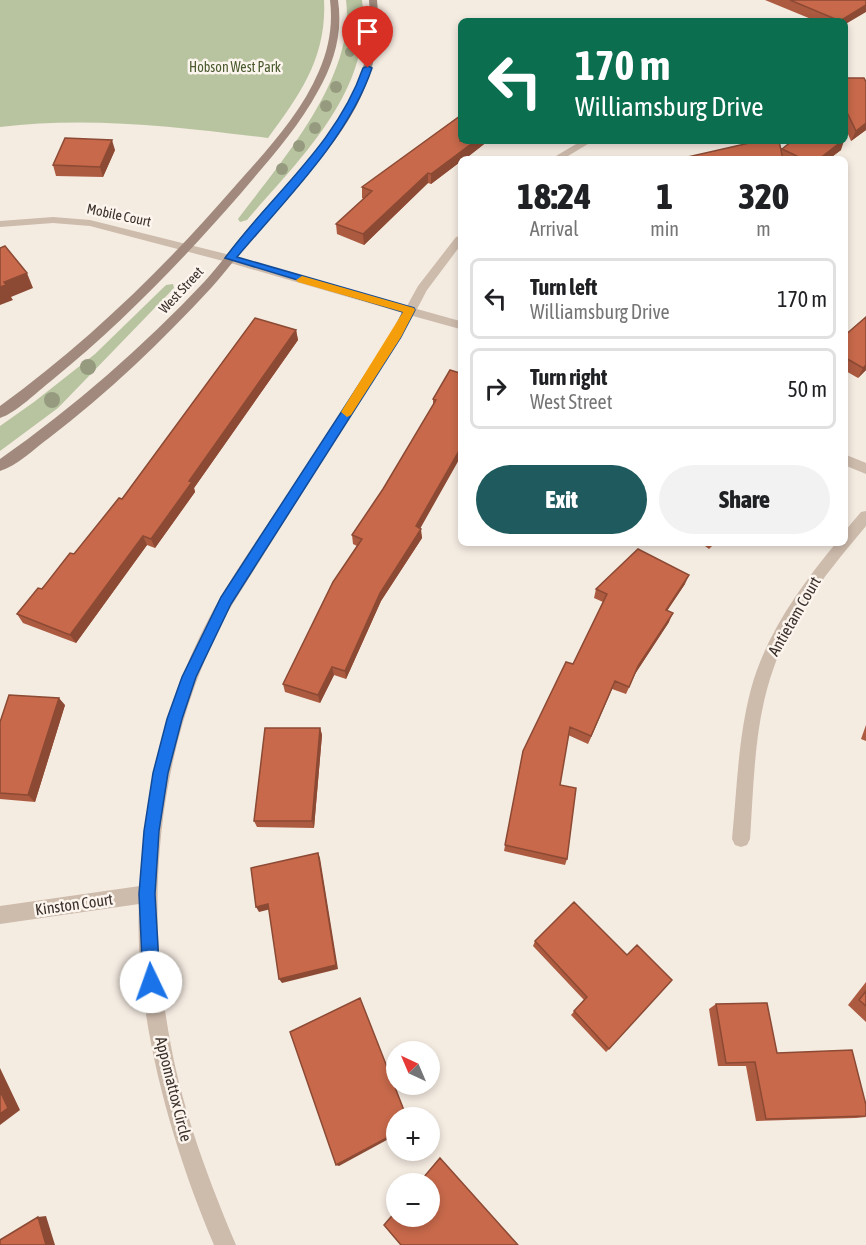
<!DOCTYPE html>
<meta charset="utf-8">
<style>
:root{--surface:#fff;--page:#f2f2f2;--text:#202124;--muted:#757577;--line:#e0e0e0;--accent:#1f5a5e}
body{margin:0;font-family:"Asap Condensed",sans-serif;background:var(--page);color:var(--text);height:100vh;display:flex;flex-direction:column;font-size:22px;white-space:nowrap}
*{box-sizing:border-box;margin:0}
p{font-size:20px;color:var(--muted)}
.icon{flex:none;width:33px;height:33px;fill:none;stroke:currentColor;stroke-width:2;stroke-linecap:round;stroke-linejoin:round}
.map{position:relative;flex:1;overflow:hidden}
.panel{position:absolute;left:458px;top:156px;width:390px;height:390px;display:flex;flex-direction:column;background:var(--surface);border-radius:9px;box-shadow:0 3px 9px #0003}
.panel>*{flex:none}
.banner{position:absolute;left:458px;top:18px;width:390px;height:126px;border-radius:9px;box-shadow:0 3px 9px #0003;background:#0b6e4f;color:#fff;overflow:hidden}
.needle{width:39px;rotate:316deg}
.fabs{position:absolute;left:386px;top:1041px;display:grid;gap:12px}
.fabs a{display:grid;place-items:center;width:54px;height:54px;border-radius:50%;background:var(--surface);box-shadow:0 3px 9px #0003;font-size:30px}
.pin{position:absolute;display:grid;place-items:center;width:51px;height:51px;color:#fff;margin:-62px -26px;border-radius:50% 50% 50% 0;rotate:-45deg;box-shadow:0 0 6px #0007}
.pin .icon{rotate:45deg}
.me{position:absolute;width:66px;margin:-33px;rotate:357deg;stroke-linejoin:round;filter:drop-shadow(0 0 4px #0008)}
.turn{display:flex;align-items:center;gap:21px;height:126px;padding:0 18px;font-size:27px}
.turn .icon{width:78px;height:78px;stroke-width:2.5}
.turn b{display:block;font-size:42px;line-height:51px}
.eta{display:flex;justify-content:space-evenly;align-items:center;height:102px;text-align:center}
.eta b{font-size:36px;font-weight:800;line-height:42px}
.cta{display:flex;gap:12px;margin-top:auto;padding:12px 18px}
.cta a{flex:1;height:69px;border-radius:36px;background:var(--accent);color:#fff;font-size:24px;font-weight:800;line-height:69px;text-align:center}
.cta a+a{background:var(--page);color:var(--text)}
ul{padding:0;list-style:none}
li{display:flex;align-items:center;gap:18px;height:81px;margin:0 12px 9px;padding:0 6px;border:3px solid var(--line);border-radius:9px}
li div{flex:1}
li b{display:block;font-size:22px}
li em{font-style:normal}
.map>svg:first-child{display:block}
</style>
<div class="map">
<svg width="866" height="1245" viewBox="0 0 866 1245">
<rect width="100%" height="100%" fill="#f4ebe1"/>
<!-- green -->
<path fill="#b8c4a0" d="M0 0H324C327 57 300 95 268 138 179 127 89 116 0 127Z
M346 0H362C374 90 300 158 247 220L240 222 238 219C281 162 356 77 346 0Z
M173 284 174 288 58 408 0 451V426L34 402 95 354 166 285Z"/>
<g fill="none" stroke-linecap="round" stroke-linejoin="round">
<!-- street -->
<path fill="#cdbbac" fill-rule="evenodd" d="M581 141H593L563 159H551Z
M53 217 90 220 234 256 407 306 418 286 456 237 460 236V246L427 290 417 309 460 321V329L413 316 227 613C157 746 143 900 171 1046 184 1115 209 1181 236 1245H214C171 1144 134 1014 139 904L0 924V906L140 886C145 793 165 702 208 620 226 585 249 552 271 519 316 452 364 384 403 313L227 262 90 226 53 223 0 227V221Z
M844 454 866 463V474L844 465Z
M866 511V526C831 568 792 614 774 667 754 722 754 781 750 839L747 845 741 847 735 845 732 839C737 789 738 738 751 689 766 634 800 587 836 543H844V532L861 512Z"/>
<!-- secondary -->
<path fill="#a18a7d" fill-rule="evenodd" d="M330 0H338C343 33 334 63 318 91 298 128 269 160 242 192 183 260 121 324 51 381 38 391 16 413 0 418V406C88 342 165 267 236 185 267 150 301 114 319 71 329 48 333 25 330 0Z
M369 0H377C381 38 374 72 357 105 333 150 297 186 264 223 246 244 231 266 212 287 162 341 108 393 49 438 34 449 17 466 0 471V459C74 407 143 347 205 281 223 261 239 238 257 218 293 178 332 138 355 89 368 60 372 31 369 0Z"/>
</g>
<!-- trees -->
<g fill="#969b7f">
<circle cx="354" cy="30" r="5"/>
<circle cx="350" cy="52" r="5"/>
<circle cx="336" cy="87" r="6"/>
<circle cx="326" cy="106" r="6"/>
<circle cx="315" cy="128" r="6"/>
<circle cx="299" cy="146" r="6"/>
<circle cx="282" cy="169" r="6"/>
<circle cx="88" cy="367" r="8"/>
<circle cx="52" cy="400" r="8"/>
</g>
<!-- wall -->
<path fill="#ac5a40" d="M765 0H866L844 21H816Z
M844 78 866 130 851 141 844 125Z
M460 141H488L465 159H460V162L431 184 428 183 364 245 337 234 336 224 364 199 362 198V187Z
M782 149 841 150 829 159H679L781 151Z
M115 150 103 177 56 176 53 165Z
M296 330 298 340 194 488 195 492 155 548 147 545 76 643 23 623 17 614 74 554 122 499Z
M844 336 866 370 858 378 844 370Z
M450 370 420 528 422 538 381 601 346 679 334 675 320 703 285 692 283 684 357 546 353 544 352 535 383 489 433 405V399Z
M701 543H715L709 549Z
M685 584 667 611 669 622 635 674 626 694 612 689 588 744 568 735 560 785 567 859 565 865 504 851 523 751 573 664 603 602 594 598 596 589Z
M65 705 35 802 0 799V722Z
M866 725V741L861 739Z
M320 728 322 735 314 828 257 827 254 821Z
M574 902 609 1049 606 1052 571 1015 584 1000 533 946 535 941Z
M866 982V1022L848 1005Z
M716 1004 777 1053 866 1117 856 1118 756 1121 746 1066H718L709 1009Z"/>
<!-- shaded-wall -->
<path fill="#8c4a34" d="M866 5V12L844 25V21H840Z
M866 123V130L851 141 856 131Z
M112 140 115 150 103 177 100 167Z
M475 141H488L465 159H460V162L431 184V174Z
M842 141H844L841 150 829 159H819Z
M428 173V183L364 245 363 234Z
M27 273 33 288 11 297 13 300 0 305V287L4 282Z
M296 330 298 340 194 488 195 492 155 548 151 539 189 481Z
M866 365V370L858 378 863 368Z
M460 449V458L416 536V526Z
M421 529 422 538 381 601 346 679 345 671 380 593Z
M143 536 147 545 76 643 70 635Z
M689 575 685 584 662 618 666 610Z
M673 613 669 622 635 674 626 694 638 666Z
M332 667 334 675 320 703 318 695Z
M615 681 612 689 588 744 591 736Z
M59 698 65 705 35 802 28 795Z
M320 728 322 735 314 828 312 821Z
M318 853 320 858 338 969 282 983 279 979Z
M268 904 271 909 259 912 256 907Z
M0 1068 20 1110 0 1125Z
M396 1133V1135L339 1166 336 1165Z
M46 1216 55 1245H46L38 1217Z"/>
<!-- building -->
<path fill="#c8694b" stroke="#8c4a34" stroke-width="1.5" d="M790 0H866V5L840 21Z
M844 78H864L866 82V123L856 131 844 106Z
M460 116V141H475L431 174 428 173 363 234 336 224 372 191 362 187Z
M65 138 112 140 100 167 53 165Z
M758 141H779L783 159H679Z
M792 141H842L819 159H803L782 149Z
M5 246 27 273 4 282 6 285 0 287V248Z
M866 317V365L863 368 844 357V336Z
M255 318 296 330 189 481 192 482 151 539 143 536 70 635 17 614 38 588 42 589 70 553 74 554 119 498 122 499Z
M450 370 460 373V449L416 526 421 529 380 593 345 671 332 667 318 695 283 684 333 582 362 539 352 535 383 489 436 400 433 399Z
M638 549 689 575 666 610 673 613 638 666 629 687 615 681 591 736 570 727 560 785 576 788 567 859 505 845 523 751 566 662 573 664 607 594 596 589Z
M9 695 59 698 28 795 0 793V722Z
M265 728H320L312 821H254Z
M318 853 336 965 279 979 268 904 256 907 251 868Z
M574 902 627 955 637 945 672 980 609 1049 574 1011 587 997 535 941Z
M866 991V1006L859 1000Z
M360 998 407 1118H396V1133L336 1165 290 1032Z
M767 1003 777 1053 852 1050 866 1105V1116L766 1119 755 1062 726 1063 716 1004Z
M0 1091 8 1108 0 1114Z
M440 1158 518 1245H401L384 1225 396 1211V1216H429V1184H418Z
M38 1217 46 1245H0V1240Z"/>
<!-- route -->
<path fill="#1a73e8" stroke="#114b97" stroke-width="1.5" d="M368 66 372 68C348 139 284 201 237 257L414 308 415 310 401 337 231 604 196 677 182 719 168 773 159 831 155 894 160 982 157 988 151 991 145 988 143 982 139 894 144 831 153 773 167 719 182 677 221 597 392 334 403 312 225 258C271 195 337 144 363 68Z"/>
<!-- slow -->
<path fill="#f59e0b" d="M302 276 414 308 415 310 401 337 351 415 347 417 341 412 403 312 298 282 296 280Z"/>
<g text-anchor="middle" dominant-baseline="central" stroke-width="5" stroke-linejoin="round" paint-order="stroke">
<!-- far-park labels -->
<g font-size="14" fill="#4a5a2e" stroke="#fbf5ee">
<text x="235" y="67">Hobson West Park</text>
</g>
<!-- far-street labels -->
<g font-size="14" fill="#3b302b" stroke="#fbf5ee">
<text transform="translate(119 215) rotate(12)">Mobile Court</text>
<text transform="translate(181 290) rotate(-47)">West Street</text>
</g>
<!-- street labels -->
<g font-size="16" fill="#3b302b" stroke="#fbf5ee">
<text transform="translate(794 616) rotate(-60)">Antietam Court</text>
<text transform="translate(74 904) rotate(-8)">Kinston Court</text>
<text transform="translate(174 1089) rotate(76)">Appomattox Circle</text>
</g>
</g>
</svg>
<div class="fabs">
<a><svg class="needle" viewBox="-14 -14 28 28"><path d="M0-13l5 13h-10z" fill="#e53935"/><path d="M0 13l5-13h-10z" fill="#757577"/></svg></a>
<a>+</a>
<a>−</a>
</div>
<div class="pin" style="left:368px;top:68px;background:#d93025"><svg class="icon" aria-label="arrive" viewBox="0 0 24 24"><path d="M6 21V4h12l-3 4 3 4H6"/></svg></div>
<svg class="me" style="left:151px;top:982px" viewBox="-20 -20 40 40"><circle r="19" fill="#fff"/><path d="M0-13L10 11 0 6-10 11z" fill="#1a73e8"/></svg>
<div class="banner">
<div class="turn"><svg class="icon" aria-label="left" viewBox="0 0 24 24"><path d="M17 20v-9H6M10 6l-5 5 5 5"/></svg><div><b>170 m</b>Williamsburg Drive</div></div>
</div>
<section class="panel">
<div class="eta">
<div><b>18:24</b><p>Arrival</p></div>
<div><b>1</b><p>min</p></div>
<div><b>320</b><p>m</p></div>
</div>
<ul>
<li><svg class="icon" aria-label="left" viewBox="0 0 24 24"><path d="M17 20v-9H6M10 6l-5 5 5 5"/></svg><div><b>Turn left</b><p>Williamsburg Drive</p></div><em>170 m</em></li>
<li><svg class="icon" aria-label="right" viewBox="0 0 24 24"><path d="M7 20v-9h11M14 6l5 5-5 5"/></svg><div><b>Turn right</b><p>West Street</p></div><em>50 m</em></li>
</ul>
<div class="cta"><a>Exit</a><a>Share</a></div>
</section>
</div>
